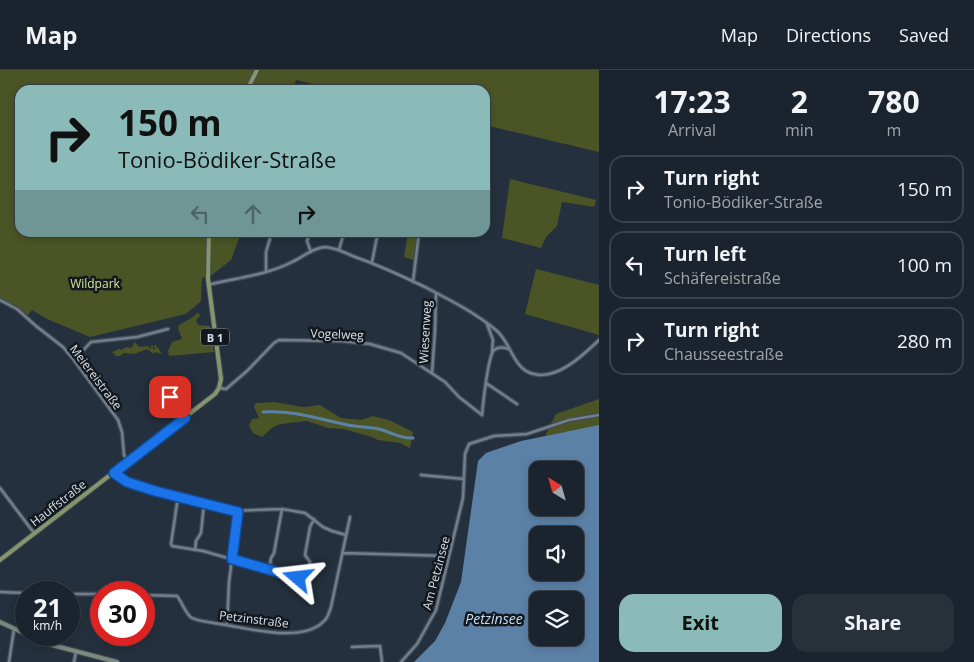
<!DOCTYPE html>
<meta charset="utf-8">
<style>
:root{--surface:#1b242e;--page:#28303a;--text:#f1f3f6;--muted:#a0a4aa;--line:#39414a;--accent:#8bbbb9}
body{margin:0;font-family:"Open Sans",sans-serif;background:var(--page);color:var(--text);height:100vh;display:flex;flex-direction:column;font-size:19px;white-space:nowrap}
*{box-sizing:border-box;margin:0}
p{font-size:16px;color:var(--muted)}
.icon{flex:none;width:28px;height:28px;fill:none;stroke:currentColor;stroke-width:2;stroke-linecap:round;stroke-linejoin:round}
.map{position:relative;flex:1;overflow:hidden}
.panel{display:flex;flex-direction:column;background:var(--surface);width:375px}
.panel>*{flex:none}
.guide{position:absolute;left:15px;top:15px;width:475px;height:152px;border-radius:15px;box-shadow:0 2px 8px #0003,0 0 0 1px var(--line);background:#8bbbb9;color:#111;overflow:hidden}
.needle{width:32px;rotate:323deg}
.buttons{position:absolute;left:529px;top:391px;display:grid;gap:10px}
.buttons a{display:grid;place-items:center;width:55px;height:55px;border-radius:10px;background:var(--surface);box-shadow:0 2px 8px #0003,0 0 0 1px var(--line);font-size:25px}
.speed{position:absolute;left:15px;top:511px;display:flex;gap:10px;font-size:25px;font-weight:700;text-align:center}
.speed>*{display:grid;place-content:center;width:65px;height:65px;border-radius:50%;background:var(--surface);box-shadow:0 2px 8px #0003,0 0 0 1px var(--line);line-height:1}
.speed small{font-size:12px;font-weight:400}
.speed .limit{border:8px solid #d22;background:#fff;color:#111}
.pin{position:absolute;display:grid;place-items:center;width:42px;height:42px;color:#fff;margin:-21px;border-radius:10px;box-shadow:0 2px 8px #0006}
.me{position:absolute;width:55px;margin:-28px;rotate:287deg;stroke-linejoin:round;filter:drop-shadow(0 0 4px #0008)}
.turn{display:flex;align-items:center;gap:18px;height:105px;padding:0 20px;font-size:22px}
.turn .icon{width:65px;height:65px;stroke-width:2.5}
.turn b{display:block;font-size:35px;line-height:42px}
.lanes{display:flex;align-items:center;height:48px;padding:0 20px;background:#0003;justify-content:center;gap:25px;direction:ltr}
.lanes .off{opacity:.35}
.eta{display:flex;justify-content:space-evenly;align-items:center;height:85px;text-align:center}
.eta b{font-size:30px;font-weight:700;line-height:35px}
.button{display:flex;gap:10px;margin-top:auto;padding:10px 20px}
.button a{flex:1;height:58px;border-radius:15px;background:var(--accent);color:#111;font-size:20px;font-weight:700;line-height:58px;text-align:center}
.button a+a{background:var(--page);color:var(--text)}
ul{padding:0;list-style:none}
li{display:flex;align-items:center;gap:15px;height:68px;margin:0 10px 8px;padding:0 10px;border:2px solid var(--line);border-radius:15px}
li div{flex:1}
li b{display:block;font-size:19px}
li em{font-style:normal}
header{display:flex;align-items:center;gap:30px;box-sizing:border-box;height:70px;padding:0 25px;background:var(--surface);border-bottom:1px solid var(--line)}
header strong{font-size:24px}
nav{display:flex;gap:28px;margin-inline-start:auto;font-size:18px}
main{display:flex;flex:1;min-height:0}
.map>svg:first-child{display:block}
</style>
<header>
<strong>Map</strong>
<nav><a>Map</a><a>Directions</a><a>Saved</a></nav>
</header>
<main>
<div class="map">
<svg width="599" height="592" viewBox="0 0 599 592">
<rect width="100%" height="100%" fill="#24303d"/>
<!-- green -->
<path fill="#4b5425" d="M0 0H599V82L485 55V20H338L296 10 293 20H20V162L241 163 231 190 212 205 202 208 201 231 186 244 90 267 47 249 32 240 26 247 17 239 0 230Z
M510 109 596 130 594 137 562 132 557 156 546 167 541 178 502 168Z
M408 163H417L414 190 404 187Z
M536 199 599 215V265L525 244Z
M197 243 201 245 196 250 198 255 210 256 214 282 169 286 168 281 172 272 182 269 178 258 179 255 193 247Z
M134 271 139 277 149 276V278L151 279V276L153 275V279L155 280 154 275H156L162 284 155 282 154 284 147 279 135 284 124 283 120 286H116L112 282 119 279 121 280 126 277 131 278 133 276Z
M599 329V356L545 366 556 344Z
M274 332 303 337 320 335 341 348 361 350 373 346 389 350 413 362 410 378 400 373 378 370 372 367 344 359 328 358 307 351 281 354 273 357 262 367 253 363 249 356 252 349 259 348 254 337 256 333Z"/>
<!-- water -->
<path fill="#5c81a7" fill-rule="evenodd" d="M599 355V592H414L435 571 445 553 461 512 478 391 486 383 521 371ZM538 400H575V438H538ZM538 465H575V502H538ZM538 530H575V568H538Z"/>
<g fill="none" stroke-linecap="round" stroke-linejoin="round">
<!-- canal -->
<path stroke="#5c81a7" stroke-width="3" d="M263 342C296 340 317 349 348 355 358 357 369 357 379 359 391 362 400 369 413 368"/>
<defs>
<path id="street" d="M310 162 307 171 311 182
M339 180 344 162
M372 192 378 162
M266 201V182L272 162
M413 212 419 162
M208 215C236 208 267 205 292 192 303 187 314 177 326 177 336 178 346 183 355 187 379 195 402 206 425 217 450 230 474 242 496 260 511 272 513 300 534 304 558 310 583 285 599 270
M0 230 17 239 36 256 63 277 74 290 118 350 122 362 124 385 127 391
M487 254 493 270 492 282
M74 290 91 272 137 267 168 259
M432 303 435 261 436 223
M159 311 184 347
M486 313 517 334
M219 318 226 319 247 301 274 273 279 270 342 271 370 274 401 283 445 312 459 327 482 345
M482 345C483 334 488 286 494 280 499 276 504 277 509 279
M114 403 127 412 231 441 282 439 305 443 323 457 332 461 346 465
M421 405 464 409
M0 418 34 463
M178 427 171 474 172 476 203 481 302 509 307 506 310 492 305 485 310 457 314 449
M195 480 196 471 201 463 204 434
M343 483 449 486
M269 500 271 488 274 483 282 439
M0 522 26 523
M69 524H101
M144 525 177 526C182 532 186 545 192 548 200 552 217 553 226 555 251 559 304 573 324 551 328 548 329 542 331 537L350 447
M227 555 229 512 238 442
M352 577 380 576 382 592
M9 592 14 559
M74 592 76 582
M401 592 417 574 436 540 463 428 465 384 469 374 494 366 527 364 569 350 599 345"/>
<path id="secondary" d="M0 552 26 564
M27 565 52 575 117 592"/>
<path id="primary" d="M247 20 257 0
M0 490 215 324 219 318 221 309 208 209 209 162"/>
</defs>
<!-- street casing -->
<use href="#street" stroke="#424c57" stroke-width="5"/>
<!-- secondary casing -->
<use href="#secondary" stroke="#424c57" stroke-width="6"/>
<!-- primary casing -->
<use href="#primary" stroke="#424c57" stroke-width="6"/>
<!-- street -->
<use href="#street" stroke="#707e8d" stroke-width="2.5"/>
<!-- secondary -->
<use href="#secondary" stroke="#7b8a7c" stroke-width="4"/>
<!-- primary -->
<use href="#primary" stroke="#87956c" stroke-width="4"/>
</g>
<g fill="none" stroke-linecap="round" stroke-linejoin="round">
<defs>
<path id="route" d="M170 327 185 348 114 403 127 412 155 421 238 442 232 489 298 508"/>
</defs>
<!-- route casing -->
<use href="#route" stroke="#114b97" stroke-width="12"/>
<!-- route -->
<use href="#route" stroke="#1a73e8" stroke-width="9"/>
</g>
<g text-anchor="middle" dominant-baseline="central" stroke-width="5" stroke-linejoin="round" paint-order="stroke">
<!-- shield labels -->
<rect fill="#12181d" stroke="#9da4ac" stroke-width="1" x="201" y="258.5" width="28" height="17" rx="4"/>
<g font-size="11" font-weight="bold" fill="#d8e0e9">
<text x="215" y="267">B 1</text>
</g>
<!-- park labels -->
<g font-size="12" fill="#d4e597" stroke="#12181d">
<text x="95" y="213">Wildpark</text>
</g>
<!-- street labels -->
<g font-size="12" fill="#d8e0e9" stroke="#12181d">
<text transform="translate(425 262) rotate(-87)">Wiesenweg</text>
<text transform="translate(337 264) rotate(2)">Vogelweg</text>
<text transform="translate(96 307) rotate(53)">Meiereistraße</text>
<text transform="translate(58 433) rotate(-38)">Hauffstraße</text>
<text transform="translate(436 503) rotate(-75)">Am Petzinsee</text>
<text transform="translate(254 549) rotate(7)">Petzinstraße</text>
</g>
<!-- water labels -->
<g font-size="14" font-style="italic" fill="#c9dff7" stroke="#12181d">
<text x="494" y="548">Petzinsee</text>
</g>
</g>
</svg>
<div class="buttons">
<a><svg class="needle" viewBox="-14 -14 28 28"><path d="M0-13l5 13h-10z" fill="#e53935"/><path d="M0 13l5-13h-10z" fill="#a0a4aa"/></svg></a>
<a><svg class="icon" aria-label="sound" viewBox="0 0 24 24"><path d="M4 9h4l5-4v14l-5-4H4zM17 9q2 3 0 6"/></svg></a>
<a><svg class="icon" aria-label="layers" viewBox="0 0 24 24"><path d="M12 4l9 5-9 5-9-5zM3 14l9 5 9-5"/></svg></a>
</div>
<div class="speed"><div>21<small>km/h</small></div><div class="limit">30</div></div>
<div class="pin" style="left:170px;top:327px;background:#d93025"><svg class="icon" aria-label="arrive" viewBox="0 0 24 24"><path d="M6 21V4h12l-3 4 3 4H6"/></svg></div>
<svg class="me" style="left:298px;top:508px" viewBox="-20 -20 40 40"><path d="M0-17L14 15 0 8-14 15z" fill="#1a73e8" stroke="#fff" stroke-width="4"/></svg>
<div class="guide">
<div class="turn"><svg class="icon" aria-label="right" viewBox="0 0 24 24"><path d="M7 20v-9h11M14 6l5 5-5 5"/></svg><div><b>150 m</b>Tonio-Bödiker-Straße</div></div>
<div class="lanes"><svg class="icon off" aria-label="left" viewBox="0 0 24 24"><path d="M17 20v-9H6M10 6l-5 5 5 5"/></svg><svg class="icon off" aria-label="ahead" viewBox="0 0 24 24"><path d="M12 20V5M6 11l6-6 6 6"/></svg><svg class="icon" aria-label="right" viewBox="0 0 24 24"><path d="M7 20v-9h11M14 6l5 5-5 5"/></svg></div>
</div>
</div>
<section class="panel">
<div class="eta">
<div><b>17:23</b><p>Arrival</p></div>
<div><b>2</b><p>min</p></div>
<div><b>780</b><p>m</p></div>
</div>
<ul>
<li><svg class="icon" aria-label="right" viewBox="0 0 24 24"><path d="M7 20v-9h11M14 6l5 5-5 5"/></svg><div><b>Turn right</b><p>Tonio-Bödiker-Straße</p></div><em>150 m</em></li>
<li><svg class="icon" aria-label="left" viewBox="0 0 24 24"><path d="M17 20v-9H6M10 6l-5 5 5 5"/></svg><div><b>Turn left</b><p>Schäfereistraße</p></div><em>100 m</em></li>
<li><svg class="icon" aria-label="right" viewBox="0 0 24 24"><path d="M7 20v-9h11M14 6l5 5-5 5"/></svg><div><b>Turn right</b><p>Chausseestraße</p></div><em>280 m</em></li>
</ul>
<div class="button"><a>Exit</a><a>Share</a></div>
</section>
</main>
